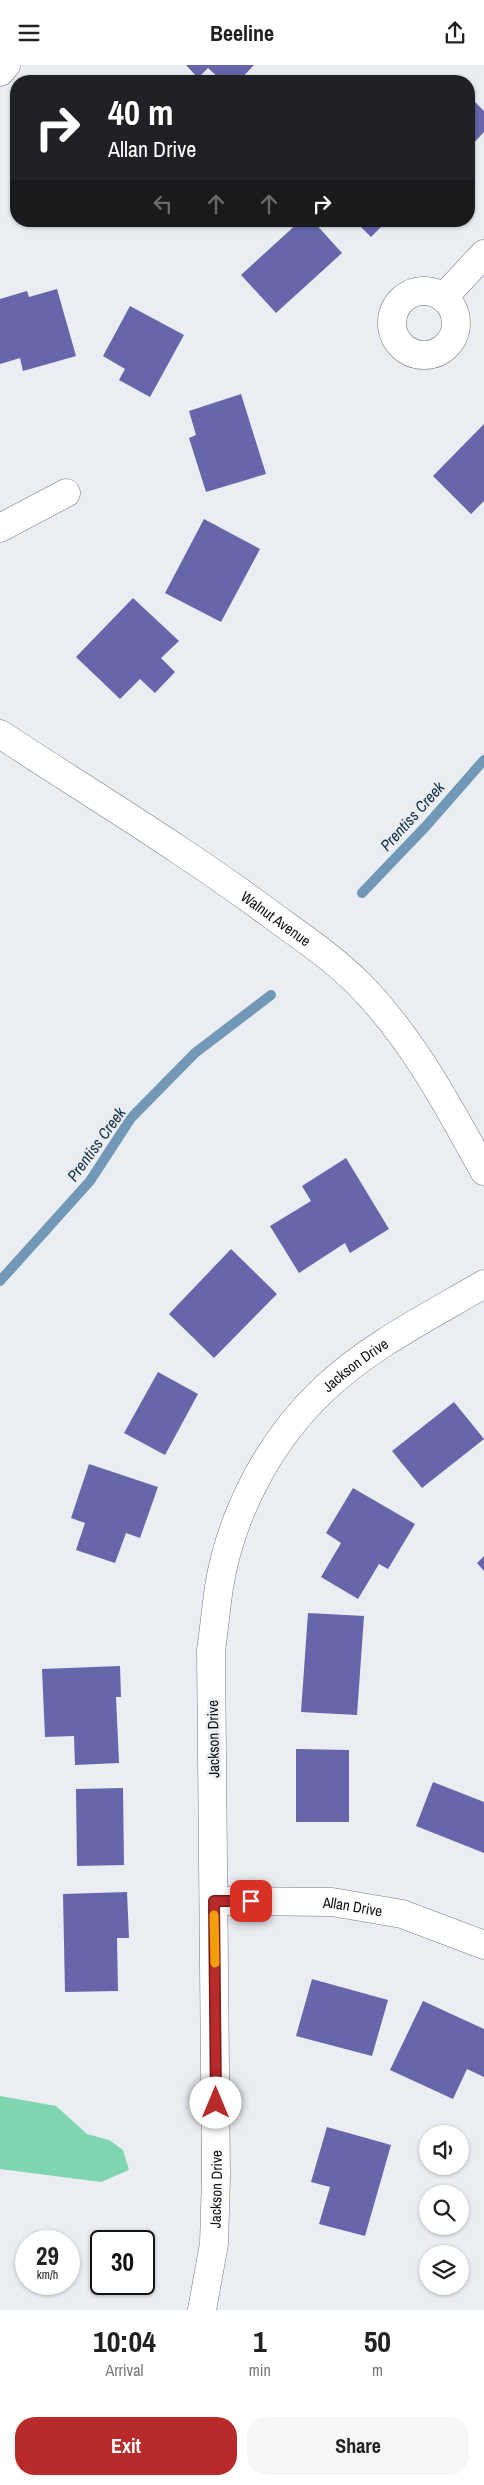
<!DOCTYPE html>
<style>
:root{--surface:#fff;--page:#f6f6f6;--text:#222;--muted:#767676;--accent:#b92a2a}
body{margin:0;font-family:"Archivo Narrow",sans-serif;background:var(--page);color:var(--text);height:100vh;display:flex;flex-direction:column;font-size:19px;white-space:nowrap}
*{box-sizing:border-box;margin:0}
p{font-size:16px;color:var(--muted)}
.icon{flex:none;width:28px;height:28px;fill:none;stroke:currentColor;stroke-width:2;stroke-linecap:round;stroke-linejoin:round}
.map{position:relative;height:2245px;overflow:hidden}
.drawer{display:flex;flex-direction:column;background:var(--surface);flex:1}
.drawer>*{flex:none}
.top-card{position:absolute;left:10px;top:10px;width:465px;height:152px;border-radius:20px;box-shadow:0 1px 4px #0004;background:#202124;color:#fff;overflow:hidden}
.controls{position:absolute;left:419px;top:2060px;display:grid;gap:10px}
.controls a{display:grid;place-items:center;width:50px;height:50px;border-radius:50%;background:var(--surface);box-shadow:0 1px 4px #0004;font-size:25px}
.speed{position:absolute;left:15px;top:2165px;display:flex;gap:10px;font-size:25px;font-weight:700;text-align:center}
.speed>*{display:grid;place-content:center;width:65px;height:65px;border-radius:50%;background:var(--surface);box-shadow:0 1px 4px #0004;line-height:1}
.speed small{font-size:12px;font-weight:400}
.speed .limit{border:2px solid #111;border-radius:8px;background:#fff;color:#111}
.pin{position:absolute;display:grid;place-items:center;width:42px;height:42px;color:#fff;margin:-21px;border-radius:10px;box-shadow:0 2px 8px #0006}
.me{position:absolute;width:55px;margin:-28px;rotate:0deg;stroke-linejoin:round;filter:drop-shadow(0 0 4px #0008)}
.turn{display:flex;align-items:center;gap:18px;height:105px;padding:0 15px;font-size:22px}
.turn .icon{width:65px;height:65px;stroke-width:2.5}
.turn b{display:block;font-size:35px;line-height:42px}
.lanes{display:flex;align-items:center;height:48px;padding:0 15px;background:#0003;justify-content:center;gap:25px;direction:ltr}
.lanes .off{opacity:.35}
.eta{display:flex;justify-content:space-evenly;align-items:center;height:85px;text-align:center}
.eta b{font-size:30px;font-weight:700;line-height:35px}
.action{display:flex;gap:10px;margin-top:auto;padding:10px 15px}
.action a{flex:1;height:58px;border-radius:20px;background:var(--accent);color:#fff;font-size:20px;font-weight:700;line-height:58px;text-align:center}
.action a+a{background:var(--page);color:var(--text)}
header{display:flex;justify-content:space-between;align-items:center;height:65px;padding:0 15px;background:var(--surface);font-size:22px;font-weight:700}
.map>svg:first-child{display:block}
</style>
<header><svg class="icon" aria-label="menu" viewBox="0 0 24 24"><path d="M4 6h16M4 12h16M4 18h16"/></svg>Beeline<svg class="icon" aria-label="share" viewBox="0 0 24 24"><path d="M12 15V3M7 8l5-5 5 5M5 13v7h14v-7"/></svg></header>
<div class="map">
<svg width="484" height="2245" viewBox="0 0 484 2245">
<rect width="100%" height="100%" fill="#eaedf2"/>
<!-- green -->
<path fill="#80d6b0" d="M0 2031 56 2041 87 2069 109 2075 123 2085 129 2105 101 2117 0 2104Z"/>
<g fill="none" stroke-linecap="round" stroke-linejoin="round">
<!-- stream -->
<path stroke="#7198b7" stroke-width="10" d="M362 828 427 760 484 695
M0 1216 90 1116 131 1053 195 988 271 930"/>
</g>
<!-- building -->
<path fill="#6766ab" d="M186 0H254L239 16H222L208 3 198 13Z
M469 31 484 46V67L469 83Z
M300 156H313L342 188 276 248 241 210Z
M355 156H387L371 172Z
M57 224 76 291 23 306 20 293 0 299V234L27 226 29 232Z
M130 241 184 270 150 332 119 315 125 304 103 291Z
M241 329 266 409 206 427 189 373 196 370 189 346Z
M484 359V436L471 449 433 411Z
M204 454 260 484 221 557 165 528Z
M133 533 179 576 161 593 175 607 155 628 140 614 120 634 76 592Z
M346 1093 389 1164 350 1188 345 1178 299 1208 270 1161 311 1136 302 1121Z
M231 1184 277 1229 214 1293 169 1249Z
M158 1307 198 1329 165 1390 124 1368Z
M454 1337 484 1374 422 1423 392 1386Z
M89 1399 158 1422 140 1473 126 1468 115 1498 76 1485 85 1458 71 1453Z
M353 1423 415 1459 388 1504 379 1499 358 1534 321 1512 341 1478 326 1468Z
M484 1491V1506L477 1498Z
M308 1548 364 1551 357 1650 301 1647Z
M120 1601 121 1632H116L119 1698 75 1700 74 1671 45 1672 42 1604Z
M296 1684 349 1685V1757H296Z
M433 1717 484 1737V1788L416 1761Z
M123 1723 124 1800 77 1801 76 1724Z
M127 1827 129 1873H117L118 1926 65 1927 63 1829Z
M312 1914 388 1935 372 1991 296 1971Z
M423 1936 484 1964V2012L467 2004 453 2034 390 2005Z
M327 2062 391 2080 365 2171 319 2159 330 2122 311 2117Z"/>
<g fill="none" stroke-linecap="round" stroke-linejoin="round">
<defs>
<g id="minor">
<path d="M0 7 6 0"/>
<circle cx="424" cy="258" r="32"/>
<path d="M443 233 484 189"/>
<path d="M0 463 66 428"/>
<path id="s1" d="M0 669C91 729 186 786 273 851 302 872 333 893 359 919 412 973 448 1040 484 1106"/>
<path id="s2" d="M214 1836 332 1837 402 1849 484 1880"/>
<path id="s3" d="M202 2245 214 2179 216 2111 211 1586C214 1565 216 1543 219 1522 231 1449 269 1376 323 1325 369 1281 430 1251 484 1219"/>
</g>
</defs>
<!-- minor casing -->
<use href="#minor" stroke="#76797d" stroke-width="29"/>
<!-- minor -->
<use href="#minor" stroke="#fff" stroke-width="28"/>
</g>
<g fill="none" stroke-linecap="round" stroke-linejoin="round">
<defs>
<path id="route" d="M216 2038 214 1836H251"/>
</defs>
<!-- route casing -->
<use href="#route" stroke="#781b1b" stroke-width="12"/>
<!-- route -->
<use href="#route" stroke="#b92a2a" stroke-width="9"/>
<!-- slow -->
<path stroke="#f59e0b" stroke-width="9" d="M214 1850 215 1898"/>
</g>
<g text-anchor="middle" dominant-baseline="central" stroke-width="5" stroke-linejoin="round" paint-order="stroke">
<!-- street labels -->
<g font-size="15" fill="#121314" stroke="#eaedf2">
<text stroke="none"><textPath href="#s1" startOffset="332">Walnut Avenue</textPath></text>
<text stroke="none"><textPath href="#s3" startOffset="992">Jackson Drive</textPath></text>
<text transform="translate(213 1674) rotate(-91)">Jackson Drive</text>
<text stroke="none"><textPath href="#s2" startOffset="139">Allan Drive</textPath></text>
<text stroke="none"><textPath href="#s3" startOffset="122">Jackson Drive</textPath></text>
</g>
<!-- water labels -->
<g font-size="16" font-style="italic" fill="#133148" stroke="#eaedf2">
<text transform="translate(412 751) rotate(-48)">Prentiss Creek</text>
<text transform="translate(96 1079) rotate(-54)">Prentiss Creek</text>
</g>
</g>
</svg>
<div class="controls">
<a><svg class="icon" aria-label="sound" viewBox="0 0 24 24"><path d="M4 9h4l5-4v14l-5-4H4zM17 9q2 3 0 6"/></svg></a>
<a><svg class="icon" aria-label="search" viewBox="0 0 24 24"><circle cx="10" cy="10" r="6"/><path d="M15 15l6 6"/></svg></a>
<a><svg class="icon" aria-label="layers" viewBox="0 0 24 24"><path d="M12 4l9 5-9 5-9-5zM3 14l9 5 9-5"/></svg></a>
</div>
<div class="speed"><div>29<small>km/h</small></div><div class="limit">30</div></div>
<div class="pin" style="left:251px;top:1836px;background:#d93025"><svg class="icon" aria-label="arrive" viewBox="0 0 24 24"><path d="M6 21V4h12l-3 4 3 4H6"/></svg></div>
<svg class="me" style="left:216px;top:2038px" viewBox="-20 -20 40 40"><circle r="19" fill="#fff"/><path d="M0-13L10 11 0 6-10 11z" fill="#b92a2a"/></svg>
<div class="top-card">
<div class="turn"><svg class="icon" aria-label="right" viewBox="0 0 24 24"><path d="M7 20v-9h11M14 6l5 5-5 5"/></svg><div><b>40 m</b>Allan Drive</div></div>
<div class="lanes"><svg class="icon off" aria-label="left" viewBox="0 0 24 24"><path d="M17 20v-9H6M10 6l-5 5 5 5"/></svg><svg class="icon off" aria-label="ahead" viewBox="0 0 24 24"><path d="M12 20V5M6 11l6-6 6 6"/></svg><svg class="icon off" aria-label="ahead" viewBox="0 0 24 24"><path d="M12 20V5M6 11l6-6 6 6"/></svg><svg class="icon" aria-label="right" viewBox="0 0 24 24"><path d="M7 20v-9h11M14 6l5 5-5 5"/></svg></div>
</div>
</div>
<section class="drawer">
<div class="eta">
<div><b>10:04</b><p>Arrival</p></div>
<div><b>1</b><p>min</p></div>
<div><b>50</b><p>m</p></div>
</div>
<div class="action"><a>Exit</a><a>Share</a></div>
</section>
